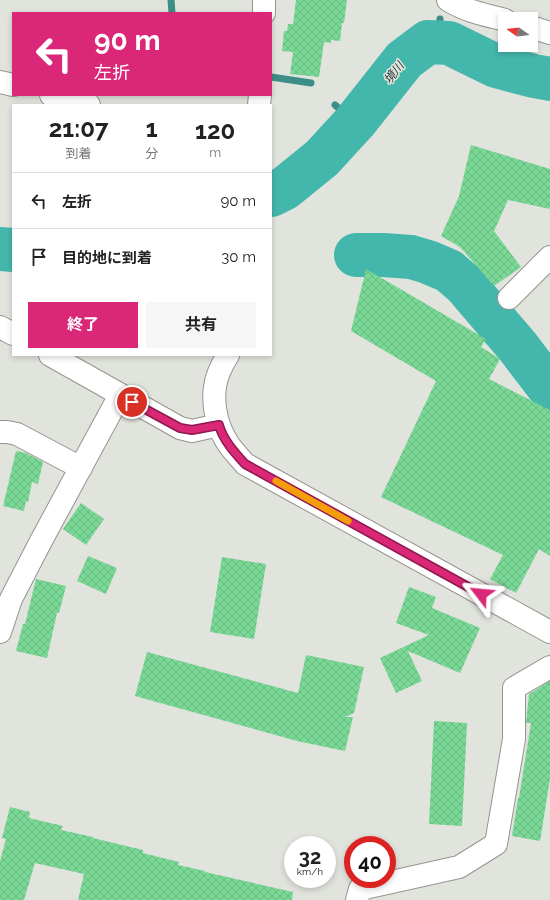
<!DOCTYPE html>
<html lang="ja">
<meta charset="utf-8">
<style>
:root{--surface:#fff;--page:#f6f6f6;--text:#222;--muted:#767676;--line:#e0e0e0;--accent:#db2777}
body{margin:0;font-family:Raleway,"Noto Sans JP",sans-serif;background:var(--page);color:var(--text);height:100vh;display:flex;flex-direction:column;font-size:15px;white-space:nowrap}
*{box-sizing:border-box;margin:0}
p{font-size:13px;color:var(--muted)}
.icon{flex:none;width:22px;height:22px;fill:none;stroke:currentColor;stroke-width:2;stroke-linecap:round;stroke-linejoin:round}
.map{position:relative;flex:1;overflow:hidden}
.details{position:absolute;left:12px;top:104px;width:260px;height:252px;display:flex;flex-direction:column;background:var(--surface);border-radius:0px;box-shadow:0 2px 6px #0003}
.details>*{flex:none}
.banner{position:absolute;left:12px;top:12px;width:260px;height:84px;border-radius:0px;box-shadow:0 2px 6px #0003;background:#db2777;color:#fff;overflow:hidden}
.needle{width:26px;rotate:284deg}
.fabs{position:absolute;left:498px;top:12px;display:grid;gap:8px}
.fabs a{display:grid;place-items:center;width:40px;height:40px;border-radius:0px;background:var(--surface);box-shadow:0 2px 6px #0003;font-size:20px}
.speed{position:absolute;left:284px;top:836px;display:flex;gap:8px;font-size:20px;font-weight:700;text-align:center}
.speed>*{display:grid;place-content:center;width:52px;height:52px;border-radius:50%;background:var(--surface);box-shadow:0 2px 6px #0003;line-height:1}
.speed small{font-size:10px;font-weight:400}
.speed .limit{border:6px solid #d22;background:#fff;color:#111}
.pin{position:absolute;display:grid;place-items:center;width:34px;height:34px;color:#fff;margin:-17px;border:2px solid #fff;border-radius:50%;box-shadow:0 1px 4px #0007}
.me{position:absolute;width:44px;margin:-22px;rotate:299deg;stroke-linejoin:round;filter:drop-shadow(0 0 3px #0008)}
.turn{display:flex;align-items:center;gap:14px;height:84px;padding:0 16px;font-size:18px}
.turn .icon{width:52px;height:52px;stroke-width:2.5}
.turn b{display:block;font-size:28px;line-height:34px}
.eta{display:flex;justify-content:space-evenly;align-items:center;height:68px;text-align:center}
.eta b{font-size:24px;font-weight:700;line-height:28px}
.action{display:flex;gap:8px;margin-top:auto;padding:8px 16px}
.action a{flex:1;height:46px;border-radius:0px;background:var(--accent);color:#fff;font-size:16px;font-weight:700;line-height:46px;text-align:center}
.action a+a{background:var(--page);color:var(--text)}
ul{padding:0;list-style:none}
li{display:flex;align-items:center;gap:12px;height:56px;padding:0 16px;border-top:1px solid var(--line)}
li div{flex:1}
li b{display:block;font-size:15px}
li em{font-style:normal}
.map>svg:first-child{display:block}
</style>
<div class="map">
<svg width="550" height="900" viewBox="0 0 550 900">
<defs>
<pattern id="building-cross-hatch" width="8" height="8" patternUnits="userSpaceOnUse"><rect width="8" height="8" fill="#7ad897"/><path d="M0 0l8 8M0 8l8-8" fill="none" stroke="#6aba82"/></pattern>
</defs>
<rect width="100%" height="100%" fill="#e1e3dd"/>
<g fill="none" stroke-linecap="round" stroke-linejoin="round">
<!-- stream -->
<path stroke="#3d8e86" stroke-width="7" d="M171 0 172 13
M437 43 440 19
M271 77 311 83
M335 105 355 122"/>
<!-- river -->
<path stroke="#44b7ac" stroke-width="44" d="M271 195 285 188 322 158 355 122 404 60 428 42 449 43 496 66 534 76 550 79
M0 249 13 250
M356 255H383L411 257 428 262 449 271 465 285 518 347 547 385 550 388"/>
</g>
<!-- building -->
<path fill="url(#building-cross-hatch)" d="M296 0H347L344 23H342L340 41 331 40V43L324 42 319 77 290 74 293 52 282 51 284 31H287L288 24H293Z
M471 145 550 169V209L508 200 494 231 521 267 494 286 460 247 441 236 459 196Z
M366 269 486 339 481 347 500 359 489 379 550 410V556L539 549 516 593 490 579 503 555 381 497 436 381 351 331Z
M16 451 26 453 43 462 38 484 32 482 28 502 26 501 24 511 3 506Z
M81 503 104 519 86 545 63 529Z
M88 556 117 568 106 594 77 581Z
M222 557 266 564 254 639 210 632Z
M36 579 66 586 59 613H57L47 658 16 651 23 624H25Z
M409 587 436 597 432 608 480 628 460 673 408 651 422 681 396 693 380 658 429 635 396 623Z
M147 652 298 693 306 655 364 667 354 713 345 717H353L345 751 297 741 135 696Z
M550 681V779L540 841 512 836 518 798H519L531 723H526L529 694Z
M434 721 467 723 462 826 429 824Z
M10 807 30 812 29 818 63 826 61 830 93 837V838L143 850V853L179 862 178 865 205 871V872L293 892 292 900H78L84 874 35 863 24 900H0V861L6 839 2 838Z"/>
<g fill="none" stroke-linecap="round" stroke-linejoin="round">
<defs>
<path id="minor" d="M448 0C465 11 486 15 505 20
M264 13V0
M531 27 550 33
M0 82 13 85
M51 95 89 105
M259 105 260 95
M509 298 550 257
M0 327 13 334
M50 355 180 428 192 431 219 425
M228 355C223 363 216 377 215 387 212 407 218 429 229 445 234 452 240 458 245 464L550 632
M0 432H7L17 434 81 468
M0 632 11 599 41 541 120 395
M357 900 360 889 459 867 496 844 514 739V688L550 667"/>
</defs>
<!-- minor casing -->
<use href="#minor" stroke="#949590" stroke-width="24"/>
<!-- minor -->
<use href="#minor" stroke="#fff" stroke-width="22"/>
</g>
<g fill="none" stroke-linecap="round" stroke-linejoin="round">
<defs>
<path id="route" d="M132 402 180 428 192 430 219 425C223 440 235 453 245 464L481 594"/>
</defs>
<!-- route casing -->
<use href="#route" stroke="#8e194d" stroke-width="10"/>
<!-- route -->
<use href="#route" stroke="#db2777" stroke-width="7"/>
<!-- slow -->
<path stroke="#f59e0b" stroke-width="7" d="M276 481 348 521"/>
</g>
<g text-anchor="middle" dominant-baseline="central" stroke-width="3" stroke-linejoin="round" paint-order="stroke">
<!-- water labels -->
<g font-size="12" font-style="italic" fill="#26403d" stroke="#e1e3dd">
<text transform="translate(394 73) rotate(-51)">境川</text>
</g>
</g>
</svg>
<div class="fabs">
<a><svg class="needle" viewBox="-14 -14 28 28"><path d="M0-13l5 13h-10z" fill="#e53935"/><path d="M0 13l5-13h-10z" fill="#767676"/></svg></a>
</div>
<div class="speed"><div>32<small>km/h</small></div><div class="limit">40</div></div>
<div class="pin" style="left:132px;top:402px;background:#d93025"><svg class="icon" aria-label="arrive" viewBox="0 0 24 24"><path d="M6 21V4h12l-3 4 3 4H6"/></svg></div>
<svg class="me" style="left:481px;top:594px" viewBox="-20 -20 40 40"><path d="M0-17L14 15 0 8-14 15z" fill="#db2777" stroke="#fff" stroke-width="4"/></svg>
<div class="banner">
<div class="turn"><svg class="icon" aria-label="left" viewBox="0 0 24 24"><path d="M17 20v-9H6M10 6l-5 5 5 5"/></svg><div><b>90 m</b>左折</div></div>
</div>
<section class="details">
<div class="eta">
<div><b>21:07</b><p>到着</p></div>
<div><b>1</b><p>分</p></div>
<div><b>120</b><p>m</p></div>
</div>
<ul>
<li><svg class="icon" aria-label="left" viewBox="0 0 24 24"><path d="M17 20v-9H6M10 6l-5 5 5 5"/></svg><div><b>左折</b></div><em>90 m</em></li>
<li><svg class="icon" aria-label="arrive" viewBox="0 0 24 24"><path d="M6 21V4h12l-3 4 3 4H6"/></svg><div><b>目的地に到着</b></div><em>30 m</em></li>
</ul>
<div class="action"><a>終了</a><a>共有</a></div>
</section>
</div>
